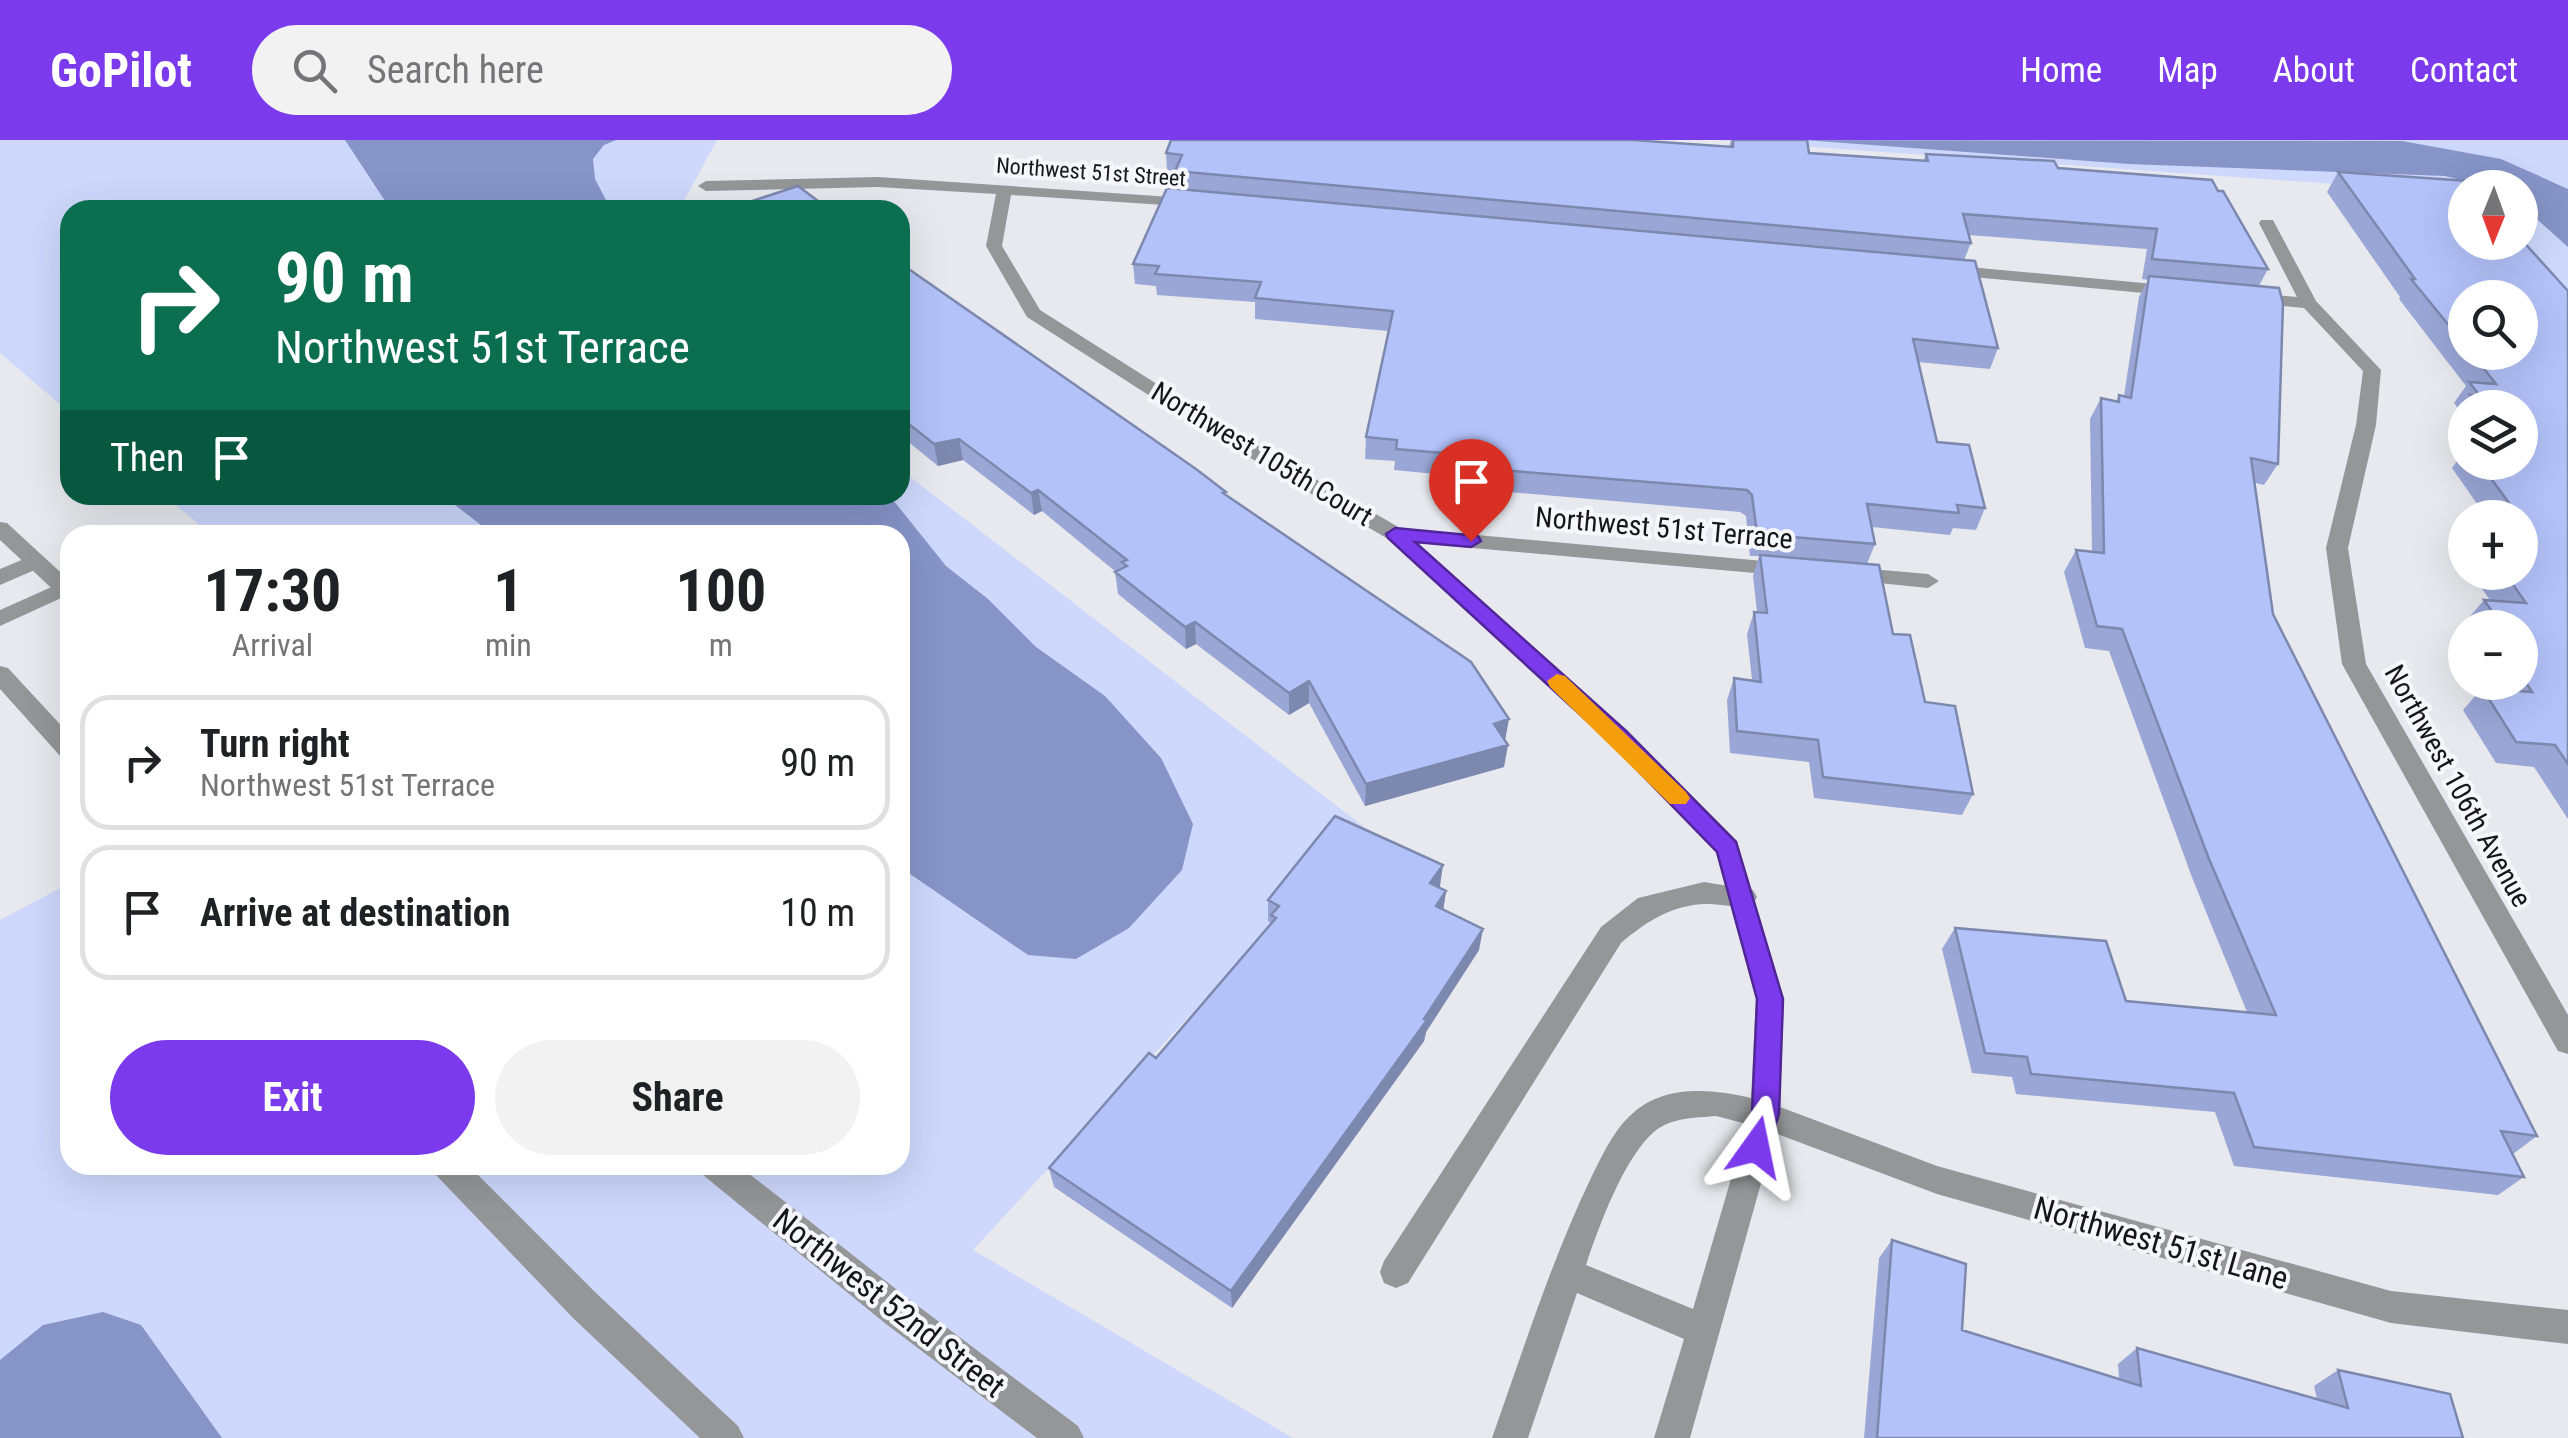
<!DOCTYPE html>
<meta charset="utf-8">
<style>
:root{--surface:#fff;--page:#f2f2f2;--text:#202124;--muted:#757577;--line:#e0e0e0;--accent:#7c3aed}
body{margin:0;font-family:"Roboto Condensed",sans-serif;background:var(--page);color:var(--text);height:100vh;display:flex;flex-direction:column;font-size:38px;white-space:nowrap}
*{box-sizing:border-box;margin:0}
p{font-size:32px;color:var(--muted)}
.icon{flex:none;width:55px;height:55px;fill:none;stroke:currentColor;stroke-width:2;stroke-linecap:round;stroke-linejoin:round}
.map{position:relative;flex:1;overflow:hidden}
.details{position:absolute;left:60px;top:385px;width:850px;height:650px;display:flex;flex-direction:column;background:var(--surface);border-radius:30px;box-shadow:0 10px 40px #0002}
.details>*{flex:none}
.guide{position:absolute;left:60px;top:60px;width:850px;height:305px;border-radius:30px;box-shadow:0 10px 40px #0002;background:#0b6e4f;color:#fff;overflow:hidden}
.needle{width:65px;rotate:181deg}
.buttons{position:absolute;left:2448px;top:30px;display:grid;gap:20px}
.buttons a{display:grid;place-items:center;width:90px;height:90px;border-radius:50%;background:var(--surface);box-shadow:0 10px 40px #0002;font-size:50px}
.pin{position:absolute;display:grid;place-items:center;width:85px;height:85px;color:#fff;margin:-102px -42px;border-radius:50% 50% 50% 0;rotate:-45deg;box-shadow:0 0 10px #0007}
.pin .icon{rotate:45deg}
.me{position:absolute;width:110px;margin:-55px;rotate:12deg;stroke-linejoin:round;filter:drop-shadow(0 0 8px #0008)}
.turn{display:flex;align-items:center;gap:35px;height:210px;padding:0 50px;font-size:45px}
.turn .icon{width:130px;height:130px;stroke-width:2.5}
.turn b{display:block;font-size:70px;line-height:85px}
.then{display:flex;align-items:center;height:95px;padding:0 50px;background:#0003;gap:20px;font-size:38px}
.eta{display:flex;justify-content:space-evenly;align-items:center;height:170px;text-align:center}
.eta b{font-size:60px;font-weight:700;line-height:70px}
.action{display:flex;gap:20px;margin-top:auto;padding:20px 50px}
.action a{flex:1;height:115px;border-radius:60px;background:var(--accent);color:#fff;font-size:40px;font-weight:700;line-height:115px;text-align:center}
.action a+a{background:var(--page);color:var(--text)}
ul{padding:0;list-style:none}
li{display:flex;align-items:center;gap:30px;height:135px;margin:0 20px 15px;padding:0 30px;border:5px solid var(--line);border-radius:30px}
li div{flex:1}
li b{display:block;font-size:38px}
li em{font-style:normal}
header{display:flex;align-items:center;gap:60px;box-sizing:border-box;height:140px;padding:0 50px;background:var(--accent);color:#fff}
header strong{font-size:48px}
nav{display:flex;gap:55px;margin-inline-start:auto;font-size:35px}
.search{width:700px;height:90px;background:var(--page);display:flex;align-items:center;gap:25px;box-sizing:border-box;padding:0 35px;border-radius:55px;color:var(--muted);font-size:38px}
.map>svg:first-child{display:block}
</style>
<header>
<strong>GoPilot</strong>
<div class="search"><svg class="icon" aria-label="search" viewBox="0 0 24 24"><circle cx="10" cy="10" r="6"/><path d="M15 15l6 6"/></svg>Search here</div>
<nav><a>Home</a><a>Map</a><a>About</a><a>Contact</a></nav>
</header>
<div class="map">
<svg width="2568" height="1298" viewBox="0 0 2568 1298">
<rect width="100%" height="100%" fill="#e8e9ee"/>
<!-- green -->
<path fill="#cdd8fc" d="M0 0H717L679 70H70V273L0 213Z
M1715 0H2568V173L2520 102V48H2465L2447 52Z
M900 329 1364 687 973 1110 1293 1298H0V780L70 743V1025H900V395H211L164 355H900Z"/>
<!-- water -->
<path fill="#8694c8" d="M345 0H616L604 5 593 19 595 39 611 70H391Z
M1804 0 2402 1 2501 19 2568 49V107L2520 64V48L2490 47 2445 36 2129 24Z
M442 355H889L946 426 988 459 1036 507 1105 556 1161 618 1193 684 1182 730 1129 788 1076 819 1028 815 900 727V395H494Z
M103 1172 141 1185 222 1298H0V1220L43 1185Z"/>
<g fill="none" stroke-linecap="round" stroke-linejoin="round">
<!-- service -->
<path fill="#959698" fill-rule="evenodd" d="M1704 742 1753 750 1757 757 1753 764C1737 770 1722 763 1706 764 1671 765 1646 782 1621 803L1408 1143 1396 1148 1384 1143 1380 1132 1384 1121 1601 787 1638 758Z"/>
<!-- minor -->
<path fill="#959698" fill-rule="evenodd" d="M878 37 1201 59 1203 62 1195 67 1011 55 1002 106 1040 170 1217 282 1400 388 1797 424 1800 429 1789 436 1417 403 1627 590 1737 701 1784 859 1780 967 1937 1026 2391 1151 2568 1170V1204L2391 1183 1937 1054 1775 993 1690 1298H1654L1684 1199 1577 1153 1528 1298H1492C1523 1211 1551 1121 1591 1038 1602 1016 1614 989 1633 973 1666 944 1712 949 1751 958L1756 859 1716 712 1609 602 1388 399 1203 290 1027 177 986 106 996 54 878 47 706 51 698 46 706 41ZM1716 976 1747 984 1693 1169 1586 1125C1599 1086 1624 1017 1655 991 1673 977 1695 978 1716 976Z
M2261 80H2273L2316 161 2381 230 2376 285 2348 408 2366 524 2568 875V914L2558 911 2342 524 2326 408 2356 285 2363 231 2304 168 2251 163 2242 158 2251 153 2297 157 2259 83Z
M1947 125 2176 146 2185 151 2176 156 1941 134 1939 130Z
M36 414 47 421 44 426 0 445V429Z
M1848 427 1928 434 1939 441 1928 448 1840 439 1837 434 1840 429Z
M65 441 70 442V454L0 486V470Z"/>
<!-- tertiary -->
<path fill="#959698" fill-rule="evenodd" d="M0 382 7 383 70 441V460L62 458 0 400Z
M0 526 8 528 70 595V620L61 617 0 549Z
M432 1025H468L597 1154 738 1286 744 1298H700L573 1178 436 1035Z
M699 1025H738L910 1160 1078 1286 1084 1298H1037L886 1184 703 1035Z"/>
</g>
<!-- wall -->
<path fill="#9aa7d6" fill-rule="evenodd" d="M1731 0H1807L1809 13 1923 21 1926 14 2058 28 2268 129 2259 146 2278 324 2264 345 2255 343 2273 474 2537 996 2513 1014 2524 1037 2498 1055 2234 1026 2215 972 2016 954 2012 937 1972 933 1942 809 1955 788 2126 861 2247 872 2193 740 2109 511 2085 508 2064 432 2076 410 2092 412 2090 279 2101 258 2116 261 2119 255 2124 256 2139 157 2148 140 2142 139 2147 109 1969 95 1971 103 1964 120 1998 208 1990 229 1918 222 1937 302 1985 368 1976 390 1953 388 1950 395 1872 387 1875 404 1867 424 1893 494 1925 562 1973 654 1962 675 1814 658 1809 622 1730 613 1727 560 1734 538 1752 540 1747 494 1754 472H1757L1753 436 1759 416H1750L1746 376 1740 372 1497 351 1498 340 1394 330 1395 321 1365 319 1366 297 1388 191 1255 179V162L1157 155 1156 146 1135 144 1133 124 1176 49 1175 33H1167L1166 13 1729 7Z
M2338 32 2568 151V679L2534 627 2496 623 2463 570 2482 548 2497 549 2492 542H2520V488H2470L2466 481 2484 460H2490L2470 432H2520V378H2487L2452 328 2465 310V322H2520V268H2465V290L2455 276 2459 270 2454 263 2466 246 2399 159 2400 157 2327 52ZM2465 158 2520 212H2465Z
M900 123 1226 352V355L1505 601 1504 627 1365 666 1309 563 1289 575 1196 504 1186 509 1118 454 1115 432H1116L1042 371 1034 375 963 320 938 326 900 295Z
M2464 379H2465V425L2448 401Z
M1440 746 1439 748 1446 751 1443 770 1479 810 1426 892 1424 901 1232 1168 1054 1047 1049 1028 1156 918 1271 783 1268 781V760Z
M1892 1100 1962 1190 2119 1239 2118 1224 2137 1208 2317 1259 2314 1246 2338 1230 2463 1298H1864L1879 1118Z"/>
<!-- shaded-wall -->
<path fill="#7d88ae" d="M959 299 963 320 938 326 934 304Z
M1038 350 1042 371 1034 375 1031 353Z
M1195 482 1196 504 1186 509 1185 487Z
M1309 541V563L1289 575V553Z
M1509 579 1505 601 1494 584Z
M1508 605 1504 627 1365 666 1366 644Z
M1443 725 1440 746 1427 764 1430 743Z
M1446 751 1443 772 1436 766Z
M1483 789 1479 810 1426 892 1424 901 1232 1168 1231 1151 1424 879Z"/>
<!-- building -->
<path fill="#b3c2f9" stroke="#7d88ae" stroke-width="2.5" d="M1171 0H1632L1733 7V0H1807L1809 13 1928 21 1926 14 2054 21 2058 28 2212 40 2218 51H2223L2268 129 2152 119 2157 89 1963 74 1971 103 1175 31 1182 15 1166 13Z
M2338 32 2469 41 2475 48H2465V102H2520V98L2568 151V624L2555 605 2516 602 2482 548 2532 552 2520 533V488H2489L2483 478 2498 480 2484 460 2526 463 2504 432H2520V382H2523L2479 322H2520V268H2479L2470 255 2480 256 2469 242 2496 244 2471 212H2520V158H2465V205L2411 139H2415Z
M798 46 830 70H725Z
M1167 48 1975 121 1998 208 1913 199 1937 302 1969 305 1985 368 1957 365 1959 373 1867 364 1875 404 1757 394 1752 355 1747 350 1500 330 1501 318 1396 309 1397 300 1366 297 1393 171 1255 158 1261 142 1155 134 1159 126 1133 124Z
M900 123 1196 329 1226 352 1223 353 1471 522 1509 579 1494 584 1508 605 1366 644 1309 541 1289 553 1195 482 1185 487 1115 432 1127 426 1122 422 1127 420 1038 350 1031 353 959 299 934 304 900 277Z
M2149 136 2279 148 2283 163 2278 324 2251 318 2273 474 2537 996 2501 991 2524 1037 2254 1007 2234 953 2031 934 2027 917 1985 913 1955 788 2106 801 2126 861 2276 875 2209 719 2122 489 2097 486 2076 410 2104 413 2101 258 2119 262V255L2131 258Z
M1760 415 1879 425 1893 494 1910 495 1925 562 1955 566 1973 654 1823 637 1818 600 1737 591 1734 538 1761 542 1754 472 1767 473Z
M1335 676 1443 725 1430 743 1446 751 1436 766 1483 789 1424 879 1427 880 1231 1151 1049 1028 1149 913 1156 918 1276 778 1271 775 1279 766 1268 760Z
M1892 1100 1966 1124 1962 1190 2141 1246 2137 1208 2348 1268 2338 1230 2450 1254 2463 1298H1877Z"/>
<!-- route -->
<path fill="#7c3aed" stroke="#51269a" stroke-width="2.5" d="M1395 388 1478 396 1481 401 1471 407 1415 402 1626 591 1736 702 1783 859 1779 974 1765 1016 1756 1020 1746 1016 1742 1007 1752 974 1757 859 1717 712 1610 602 1388 398 1386 394Z"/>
<!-- slow -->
<path fill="#f59e0b" d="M1557 534 1565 536 1686 652 1690 658 1686 664H1670L1550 547 1547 541Z"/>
<g text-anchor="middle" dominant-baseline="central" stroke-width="8" stroke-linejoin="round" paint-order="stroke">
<!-- far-street labels -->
<g font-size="22" fill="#151618" stroke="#f5f7fc">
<text transform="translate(1091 32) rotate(4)">Northwest 51st Street</text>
</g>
<!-- street labels -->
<g font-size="28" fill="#151618" stroke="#f5f7fc">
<text transform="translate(1262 314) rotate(31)">Northwest 105th Court</text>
<text transform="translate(1664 388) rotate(5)">Northwest 51st Terrace</text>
<text transform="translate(2458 646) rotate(61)">Northwest 106th Avenue</text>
</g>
<!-- near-street labels -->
<g font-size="32" fill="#151618" stroke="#f5f7fc">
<text transform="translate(2161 1103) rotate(16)">Northwest 51st Lane</text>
<text transform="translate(889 1163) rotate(38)">Northwest 52nd Street</text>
</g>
</g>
</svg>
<div class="buttons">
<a><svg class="needle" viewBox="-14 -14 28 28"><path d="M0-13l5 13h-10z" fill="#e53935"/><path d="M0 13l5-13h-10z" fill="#757577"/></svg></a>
<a><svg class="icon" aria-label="search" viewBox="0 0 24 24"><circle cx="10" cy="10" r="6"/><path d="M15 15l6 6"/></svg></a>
<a><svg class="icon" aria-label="layers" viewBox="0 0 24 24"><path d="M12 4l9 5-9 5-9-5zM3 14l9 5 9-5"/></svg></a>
<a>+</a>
<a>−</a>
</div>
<div class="pin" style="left:1471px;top:401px;background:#d93025"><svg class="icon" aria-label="arrive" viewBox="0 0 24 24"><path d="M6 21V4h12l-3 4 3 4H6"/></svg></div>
<svg class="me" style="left:1756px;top:1007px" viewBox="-20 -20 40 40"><path d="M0-17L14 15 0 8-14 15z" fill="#7c3aed" stroke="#fff" stroke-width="4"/></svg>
<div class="guide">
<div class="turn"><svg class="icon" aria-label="right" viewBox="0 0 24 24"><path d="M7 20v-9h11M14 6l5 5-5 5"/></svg><div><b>90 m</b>Northwest 51st Terrace</div></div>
<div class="then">Then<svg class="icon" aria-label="arrive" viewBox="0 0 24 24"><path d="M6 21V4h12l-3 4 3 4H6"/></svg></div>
</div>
<section class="details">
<div class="eta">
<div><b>17:30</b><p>Arrival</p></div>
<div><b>1</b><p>min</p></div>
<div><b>100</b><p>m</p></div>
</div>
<ul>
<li><svg class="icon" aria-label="right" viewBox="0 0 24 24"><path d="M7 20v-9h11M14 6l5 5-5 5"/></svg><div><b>Turn right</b><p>Northwest 51st Terrace</p></div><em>90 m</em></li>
<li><svg class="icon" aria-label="arrive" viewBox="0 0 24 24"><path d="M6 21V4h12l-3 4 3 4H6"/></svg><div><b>Arrive at destination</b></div><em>10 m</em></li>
</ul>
<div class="action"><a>Exit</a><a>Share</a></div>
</section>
</div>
